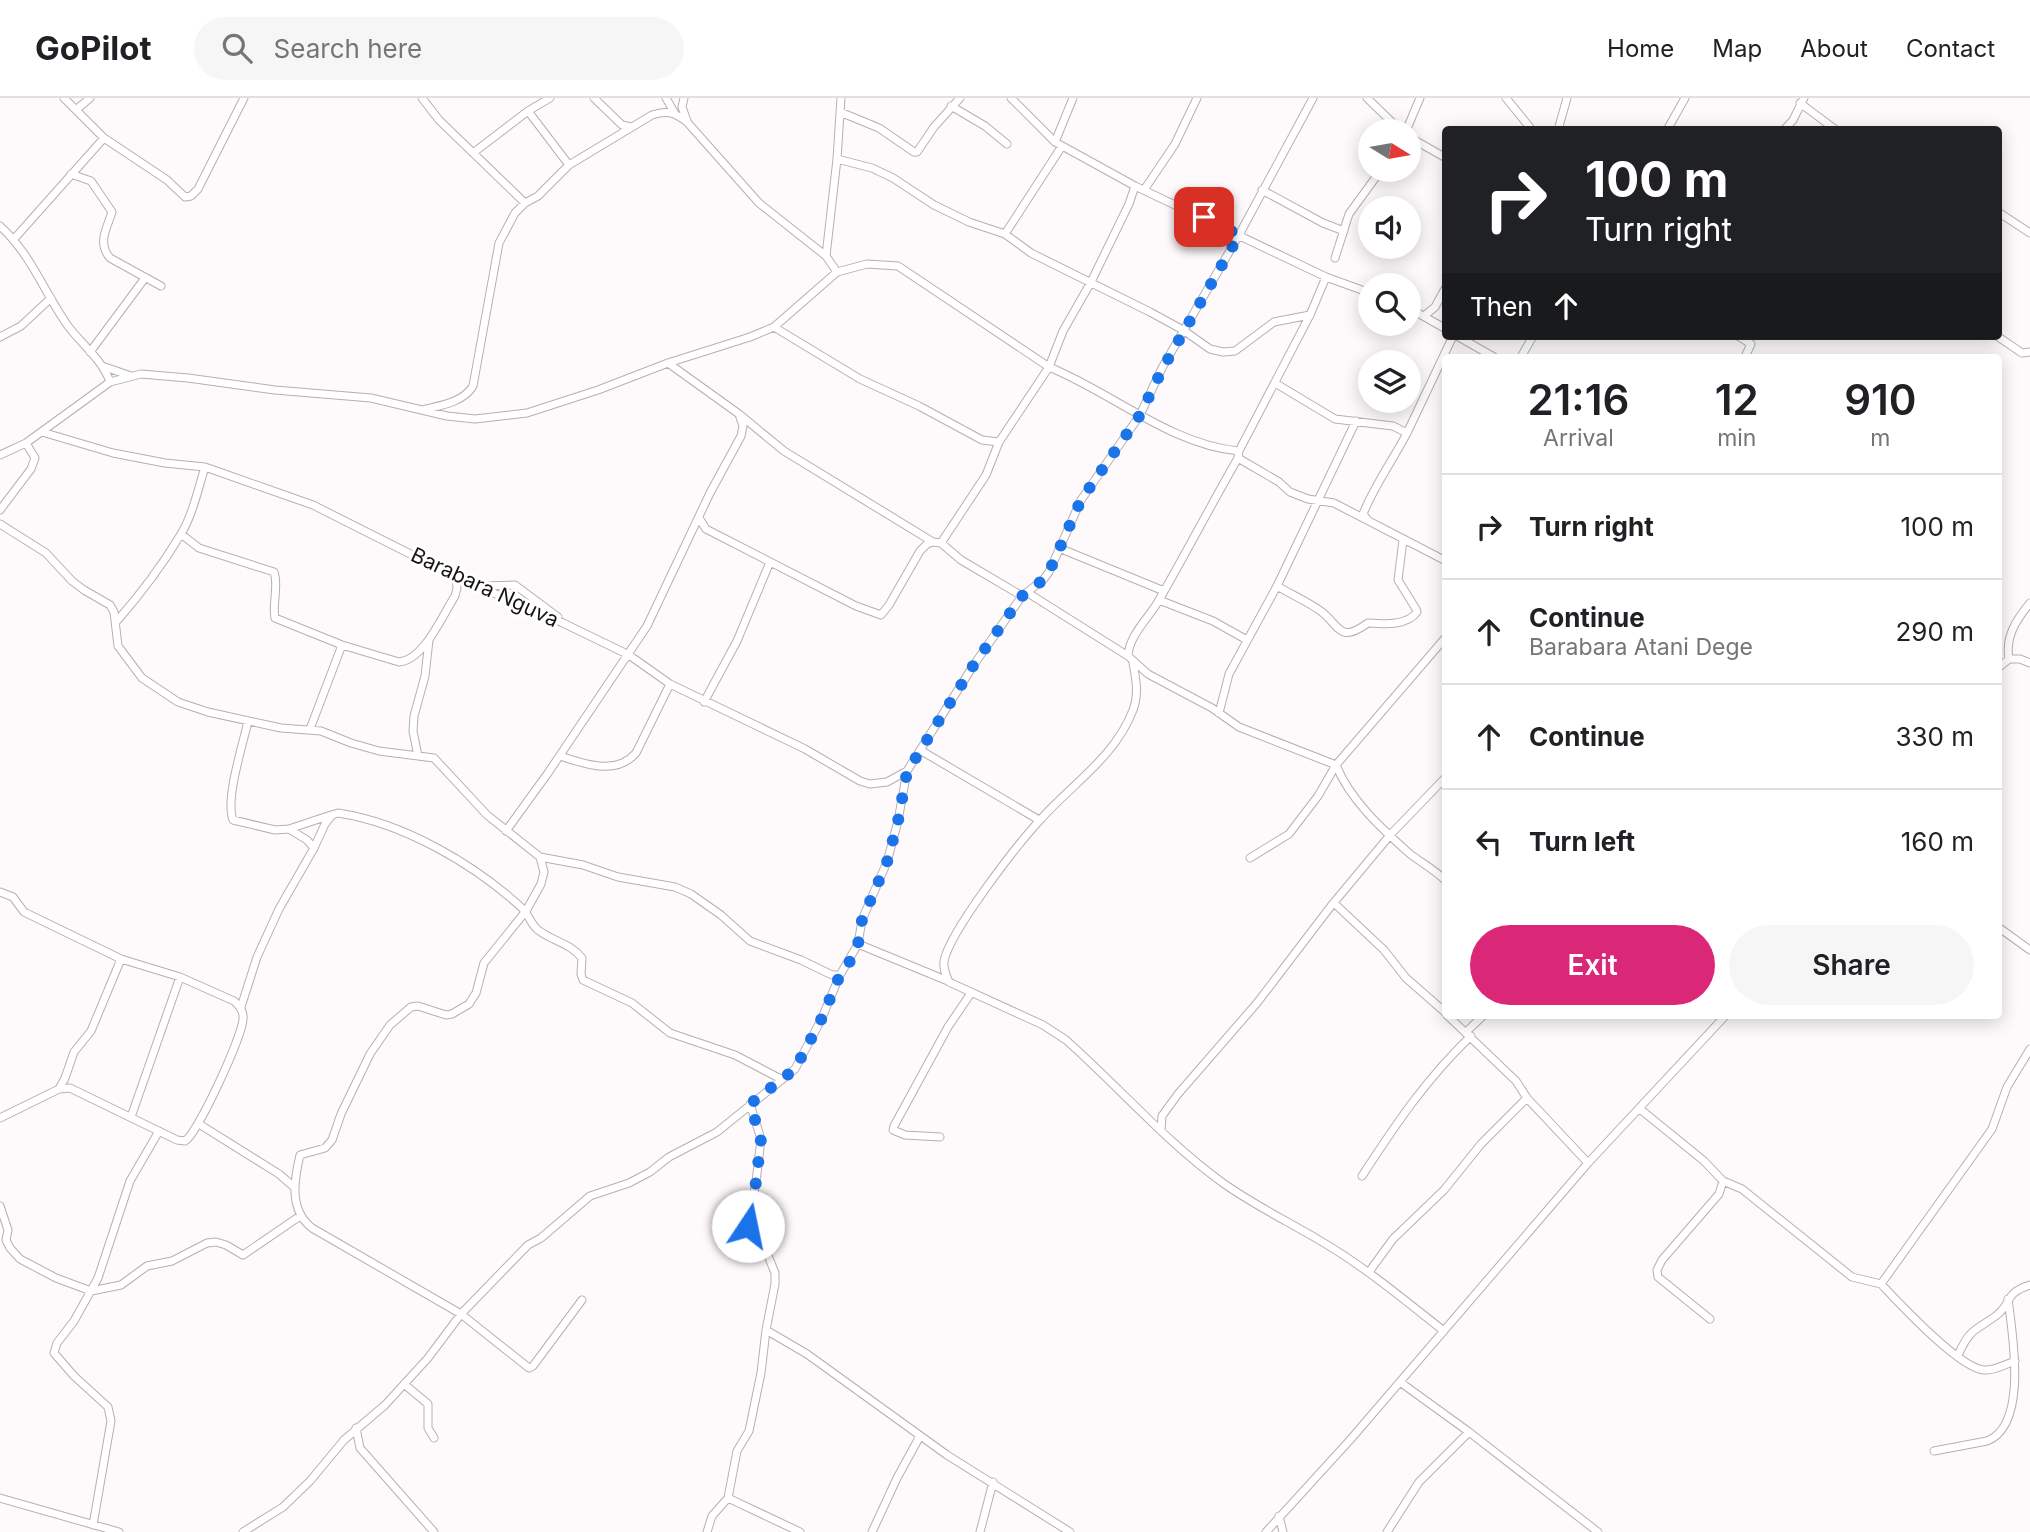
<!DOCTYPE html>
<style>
:root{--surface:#fff;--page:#f6f6f6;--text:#202124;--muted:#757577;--line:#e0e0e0;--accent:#db2777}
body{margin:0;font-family:Inter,sans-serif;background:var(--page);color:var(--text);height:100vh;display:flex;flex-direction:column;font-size:26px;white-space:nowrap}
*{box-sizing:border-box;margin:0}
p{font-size:23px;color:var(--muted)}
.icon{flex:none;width:38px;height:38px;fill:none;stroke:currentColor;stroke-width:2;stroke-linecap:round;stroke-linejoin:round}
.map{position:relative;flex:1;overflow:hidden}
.drawer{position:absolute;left:1442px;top:256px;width:560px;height:665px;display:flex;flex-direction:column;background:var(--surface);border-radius:7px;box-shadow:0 4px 18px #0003}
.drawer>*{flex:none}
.guide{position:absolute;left:1442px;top:28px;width:560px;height:214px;border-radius:7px;box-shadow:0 4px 18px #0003;background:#202124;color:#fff;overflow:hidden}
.needle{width:46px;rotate:101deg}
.controls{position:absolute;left:1358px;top:21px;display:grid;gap:14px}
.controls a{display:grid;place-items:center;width:63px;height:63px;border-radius:50%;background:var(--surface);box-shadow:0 4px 18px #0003;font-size:35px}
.pin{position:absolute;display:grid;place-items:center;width:60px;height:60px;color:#fff;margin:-30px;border-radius:14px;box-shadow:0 4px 10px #0006}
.me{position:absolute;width:77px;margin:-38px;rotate:11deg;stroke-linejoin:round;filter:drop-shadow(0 0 5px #0008)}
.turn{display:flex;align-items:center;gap:24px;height:147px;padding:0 28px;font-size:32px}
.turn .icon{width:91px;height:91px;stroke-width:2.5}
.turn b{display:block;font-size:49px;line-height:60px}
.then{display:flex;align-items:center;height:66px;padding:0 28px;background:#0003;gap:14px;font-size:26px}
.eta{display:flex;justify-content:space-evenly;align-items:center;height:119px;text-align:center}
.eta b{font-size:42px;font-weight:600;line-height:49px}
.action{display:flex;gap:14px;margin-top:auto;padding:14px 28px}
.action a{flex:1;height:80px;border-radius:42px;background:var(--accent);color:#fff;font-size:28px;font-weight:600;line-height:80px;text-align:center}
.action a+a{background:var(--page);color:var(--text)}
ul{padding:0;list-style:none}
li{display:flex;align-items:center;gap:21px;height:105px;padding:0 28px;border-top:2px solid var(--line)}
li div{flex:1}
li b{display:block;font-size:26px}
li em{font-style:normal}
header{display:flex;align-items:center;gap:42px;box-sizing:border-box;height:98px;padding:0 35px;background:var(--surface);border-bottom:2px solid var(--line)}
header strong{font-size:33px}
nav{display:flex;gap:38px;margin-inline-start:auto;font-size:24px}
.search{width:490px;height:63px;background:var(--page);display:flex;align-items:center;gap:18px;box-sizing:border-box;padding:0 24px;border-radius:38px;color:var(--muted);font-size:26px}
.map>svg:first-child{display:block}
</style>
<header>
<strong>GoPilot</strong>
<div class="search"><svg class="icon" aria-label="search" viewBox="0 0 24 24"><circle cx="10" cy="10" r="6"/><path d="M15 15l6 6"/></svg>Search here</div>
<nav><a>Home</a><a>Map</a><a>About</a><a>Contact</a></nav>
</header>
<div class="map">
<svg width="2030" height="1434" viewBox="0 0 2030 1434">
<rect width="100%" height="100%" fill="#fef9fa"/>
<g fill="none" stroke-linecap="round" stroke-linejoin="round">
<defs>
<path id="street" d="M64 0 104 40 167 82 185 99 191 98 198 91 244 0
M422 0 439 22 525 105
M594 0 622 27 631 29
M666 0 674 14
M684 0 682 9 687 23
M1011 0 1055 44 1135 88 1326 179 1370 195
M1367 0 1401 33
M1506 0 1532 32
M1800 5 1836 32
M951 8 985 28 1007 46
M77 11 90 0
M528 13 569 67
M840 14 879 30 914 54H917L934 29 960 0
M1558 32 1567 0
M1667 32 1685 0
M1784 32 1793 22 1804 0
M1406 33 1420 0
M1409 39 1446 60
M1055 44 1073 0
M473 55 528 13 550 0
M837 61 872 70 893 80 934 107 969 124 1005 136 1031 155 1150 214 1183 232 1210 251 1223 254 1235 253 1274 224 1310 217
M71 76 91 83 112 114C107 130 97 145 110 160L161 188
M1144 92 1175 46 1197 0
M1262 92 1323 125 1344 133
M1998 114 2030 135
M0 128C31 156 44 194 68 228 82 247 102 261 110 284
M1005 136 1062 48
M14 141 104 40
M1335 160 1349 116 1381 72
M837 174 826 158 837 61 841 0
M1409 210 1446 231
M1424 218 1435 209 1446 189
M774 229 860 281 919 308 982 342 999 344 1049 269 1063 233 1091 184 1129 106 1135 88
M1457 238 1494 259
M1738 238 1751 246 1745 259
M1997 238 2022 255 2030 254
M0 239 21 228 51 200
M90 254 145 180
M1521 259 1533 238
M668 265 739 316 784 353 933 444 941 445 961 462 1022 498
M105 269 131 278
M1275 285 1335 321 1393 328 1407 335 1453 238
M426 311C443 307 463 304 473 288L499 145 515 115 525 105 538 98 569 67 652 17C667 12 674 14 687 24L759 105 826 158
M42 334 113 355 165 365 205 369 313 407 456 479 563 525 629 557 670 586 805 651 860 683 870 686 887 684 907 673
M1239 353 1238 360C1211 407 1186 455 1159 502 1149 520 1129 537 1128 558L1148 576 1212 610 1239 629 1336 667C1350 702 1382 731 1410 756 1422 765 1435 772 1446 783
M0 357 26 345 110 284 141 276 188 280 275 292 371 300 447 318 475 321 527 315 598 292 668 265 750 239 774 229 837 174 867 166 898 168 1049 269C1111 294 1171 347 1239 353L1310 217 1326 179
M1238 360 1279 384 1290 394 1308 401 1334 405 1446 463
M0 412 31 371 35 360 26 345
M699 420 706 431 856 508 881 517 889 507 920 453 927 446 933 444
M1367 421 1363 416C1374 388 1393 362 1407 335
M0 426 46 455 72 483 84 492 110 507 114 514 118 548 142 580 178 604 208 614 281 630 321 633 351 645 379 653 434 660 487 717 540 759 544 774 541 786 526 813 484 865 476 895 469 906 452 916 446 917 418 908 411 909 390 927 370 956 341 1016 332 1042 325 1050 300 1057C294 1082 289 1112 312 1130L461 1216 529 1270 533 1268 582 1202
M181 436 199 450 274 474C279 488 272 505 275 520L342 547 399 564C424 562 442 518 455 498L457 490 456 479
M941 445 986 377 999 344
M1059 450 1164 493
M483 488 515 487 558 519
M1277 488C1292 497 1309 504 1322 514 1341 530 1340 545 1368 525 1384 526 1407 528 1417 514L1416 511 1398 482 1403 442
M1028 495 1128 558
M1159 502 1213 523 1247 542
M116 524C139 498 163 466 181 436 193 416 198 391 205 369
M2009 561C2005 539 2016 522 2030 505
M1133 565C1136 581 1139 597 1133 612 1116 658 1071 687 1040 722 1017 747 950 833 944 863 943 871 946 877 949 884L1043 927 1066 942C1119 989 1166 1044 1223 1085 1254 1107 1287 1123 1319 1142 1364 1168 1403 1201 1444 1233
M1998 570 2009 561H2020L2030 565
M704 604 737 543 770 464
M1219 615 1229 576 1277 488 1356 323
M248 623C243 647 225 700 233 722L275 732 289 731 307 742 314 750
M310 631 342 547
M920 652 1039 722
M418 658 413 633 414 618 425 578 429 542
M560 658C585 666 616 678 636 655L670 586
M289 731 331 717
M506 733 548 675 647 528 710 395 741 338 743 328 739 316
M540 759 583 767 618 779 675 789 691 796 721 817 750 843 801 862 832 877H840
M1250 760 1289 736 1318 698 1336 667 1446 539
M0 794 13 799 24 814 121 861 180 879 234 903C240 908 244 913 243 921 242 939 198 1035 185 1043L177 1042 70 990 59 991 0 1020
M1334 805 1384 852 1406 880 1446 915
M1998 829 2030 852
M858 846 948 883
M241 909 257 859 279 811 314 750 325 726 332 717 338 715C404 725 474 766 522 810 529 817 530 825 538 832 552 843 570 845 582 860L581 876 583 882 632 905 670 935 735 957 781 981
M1447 917 1516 983 1527 1000 1588 1065
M1467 933 1484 917
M59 991 65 980 74 954 91 933 121 861
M1640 1011 1704 1063 1723 1083 1719 1096 1662 1162 1657 1172 1658 1179 1710 1221
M131 1019 180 879
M199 1026 279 1076 294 1089
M1161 1033 1162 1018 1178 996 1257 905 1331 808 1391 736 1446 679
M940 1039 905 1037 893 1032 894 1028 948 929 971 895
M1362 1078C1396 1026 1426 981 1471 938
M1723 1083 1742 1091 1852 1179 1881 1186 1992 1031 2007 989 2030 951
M0 1108 8 1132 6 1142 10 1150 20 1161 56 1180 91 1193 121 1187 147 1168 172 1163 207 1145 216 1144 226 1147 243 1157 300 1118
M1369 1174 1393 1141 1444 1092 1481 1046 1527 1000
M1881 1186C1900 1206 1959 1270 1984 1272 1994 1273 2006 1266 2015 1263
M766 1232 807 1256 947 1357 1070 1434
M1958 1257C1971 1229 1974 1234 1997 1217 2013 1204 2004 1195 2030 1187
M1400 1284 1469 1334 1598 1434
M404 1286 428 1306V1330L434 1340
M356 1330 360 1350 434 1434
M1934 1353 1987 1343C2029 1327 2012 1234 2008 1201
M0 1400 119 1434
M728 1400 800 1434
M1279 1418 1283 1434
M93 1427 111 1323 108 1309 74 1278 54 1255 57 1245 74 1223 98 1180 130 1083 159 1033
M243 1434 283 1409 310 1383 344 1342 385 1307 428 1260 461 1216 528 1147 541 1140 590 1098 629 1085 650 1074 669 1059 717 1034 795 971 821 922 840 877 858 846 862 822 887 764 898 723 907 673 973 568 1022 498 1043 482 1049 474 1081 402 1140 317 1162 270 1239 137 1313 0
M707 1434 712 1418 728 1400 737 1353 749 1333 761 1275 766 1232 775 1186V1175L769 1160 748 1128 756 1084 761 1041 750 1006
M872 1434 897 1380 920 1338
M980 1434 993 1384
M1266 1434 1350 1342 1588 1065 1726 917
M1387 1434 1419 1384 1469 1334"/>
</defs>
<!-- street casing -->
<use href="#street" stroke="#b9aeb1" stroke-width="9"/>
<!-- street -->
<use href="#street" stroke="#fff" stroke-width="7"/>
</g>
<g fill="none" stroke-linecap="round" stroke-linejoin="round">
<!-- route -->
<path stroke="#1a73e8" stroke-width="12" stroke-dasharray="0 21.6" d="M748 1128 756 1084 761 1041 750 1006 795 971 821 922 840 877 853 859 858 846 862 822 887 764 898 723 907 674 973 568 1022 498 1043 482 1049 474 1081 402 1140 317 1163 270 1239 137 1204 119"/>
</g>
<g text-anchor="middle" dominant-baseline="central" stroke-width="6" stroke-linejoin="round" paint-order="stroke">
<!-- street labels -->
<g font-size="21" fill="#181415" stroke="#fff">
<text transform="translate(485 489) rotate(25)">Barabara Nguva</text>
</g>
</g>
</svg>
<div class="controls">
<a><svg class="needle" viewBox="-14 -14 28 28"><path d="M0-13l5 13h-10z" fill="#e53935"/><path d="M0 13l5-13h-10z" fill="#757577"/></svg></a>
<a><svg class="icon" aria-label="sound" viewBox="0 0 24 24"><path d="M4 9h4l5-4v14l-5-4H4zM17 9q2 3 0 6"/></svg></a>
<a><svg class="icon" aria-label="search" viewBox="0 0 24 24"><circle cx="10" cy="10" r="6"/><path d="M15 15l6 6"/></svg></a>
<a><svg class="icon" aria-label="layers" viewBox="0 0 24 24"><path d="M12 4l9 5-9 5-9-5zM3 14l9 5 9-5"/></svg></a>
</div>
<div class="pin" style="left:1204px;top:119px;background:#d93025"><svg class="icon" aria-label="arrive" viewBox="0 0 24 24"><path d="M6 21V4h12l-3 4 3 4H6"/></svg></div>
<svg class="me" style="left:748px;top:1128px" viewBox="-20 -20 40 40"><circle r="19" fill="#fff"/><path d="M0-13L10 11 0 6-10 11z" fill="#1a73e8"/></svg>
<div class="guide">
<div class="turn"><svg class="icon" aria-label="right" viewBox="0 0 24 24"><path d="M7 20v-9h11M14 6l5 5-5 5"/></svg><div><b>100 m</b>Turn right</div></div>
<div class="then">Then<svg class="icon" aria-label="ahead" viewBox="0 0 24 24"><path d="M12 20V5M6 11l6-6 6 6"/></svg></div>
</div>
<section class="drawer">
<div class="eta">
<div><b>21:16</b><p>Arrival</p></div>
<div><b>12</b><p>min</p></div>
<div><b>910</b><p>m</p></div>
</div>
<ul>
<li><svg class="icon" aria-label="right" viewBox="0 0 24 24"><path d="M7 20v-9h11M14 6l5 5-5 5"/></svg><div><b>Turn right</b></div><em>100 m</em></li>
<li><svg class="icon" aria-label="ahead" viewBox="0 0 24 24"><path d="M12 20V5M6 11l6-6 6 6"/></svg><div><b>Continue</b><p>Barabara Atani Dege</p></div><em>290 m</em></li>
<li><svg class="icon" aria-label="ahead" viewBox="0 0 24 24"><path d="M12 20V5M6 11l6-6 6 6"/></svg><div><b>Continue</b></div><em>330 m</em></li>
<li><svg class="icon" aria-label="left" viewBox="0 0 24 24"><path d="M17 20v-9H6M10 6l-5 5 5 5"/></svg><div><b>Turn left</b></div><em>160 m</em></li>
</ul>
<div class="action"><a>Exit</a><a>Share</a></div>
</section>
</div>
